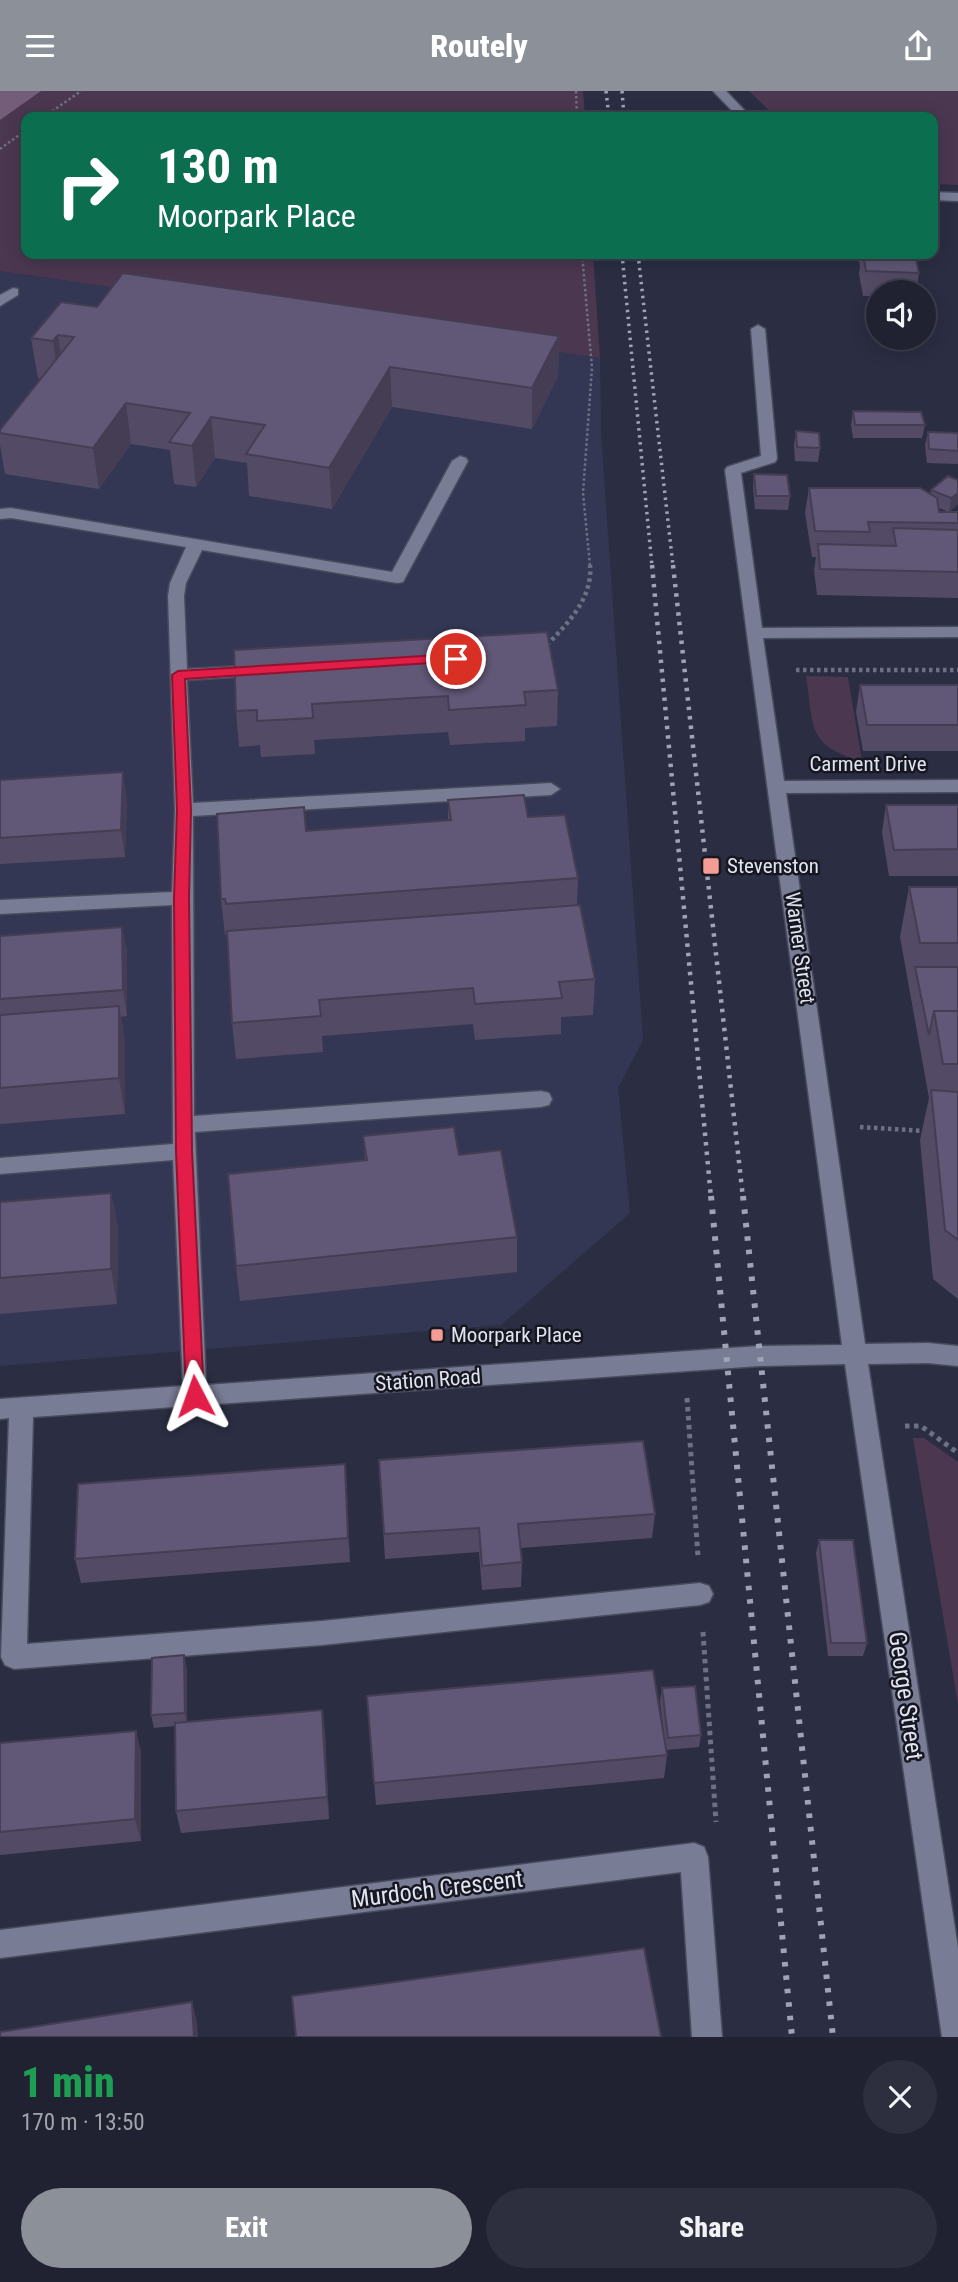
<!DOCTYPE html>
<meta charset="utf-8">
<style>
:root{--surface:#202232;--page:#2d2f3e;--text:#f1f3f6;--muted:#a2a4ac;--line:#3d3f4d;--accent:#8c9099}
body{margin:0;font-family:"Roboto Condensed",sans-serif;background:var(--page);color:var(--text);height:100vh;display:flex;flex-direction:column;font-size:26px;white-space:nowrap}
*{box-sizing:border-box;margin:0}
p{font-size:23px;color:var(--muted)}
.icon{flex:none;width:38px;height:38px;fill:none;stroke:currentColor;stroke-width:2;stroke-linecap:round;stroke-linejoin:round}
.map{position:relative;height:1946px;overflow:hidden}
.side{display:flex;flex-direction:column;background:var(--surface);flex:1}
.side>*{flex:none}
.banner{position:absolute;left:21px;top:21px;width:917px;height:147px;border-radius:14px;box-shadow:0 4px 18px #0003,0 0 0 2px var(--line);background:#0b6e4f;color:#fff;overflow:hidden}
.controls{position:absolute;left:866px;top:189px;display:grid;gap:14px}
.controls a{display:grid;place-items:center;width:70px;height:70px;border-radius:50%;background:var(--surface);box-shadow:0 4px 18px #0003,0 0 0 2px var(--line);font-size:35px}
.pin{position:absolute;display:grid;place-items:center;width:60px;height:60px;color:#fff;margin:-30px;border:4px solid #fff;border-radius:50%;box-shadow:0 2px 7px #0007}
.me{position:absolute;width:77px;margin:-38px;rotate:356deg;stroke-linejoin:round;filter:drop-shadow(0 0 5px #0008)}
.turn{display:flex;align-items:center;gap:24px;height:147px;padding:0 21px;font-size:32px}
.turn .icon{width:91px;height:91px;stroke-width:2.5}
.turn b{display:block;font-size:49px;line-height:60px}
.round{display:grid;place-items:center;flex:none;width:74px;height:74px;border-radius:37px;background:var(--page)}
.head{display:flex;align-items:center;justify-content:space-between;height:119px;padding:0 21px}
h1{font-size:42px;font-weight:800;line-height:52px;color:#1e9e55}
.button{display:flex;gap:14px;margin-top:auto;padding:14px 21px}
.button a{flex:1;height:80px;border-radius:42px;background:var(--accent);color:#fff;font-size:28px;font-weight:800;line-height:80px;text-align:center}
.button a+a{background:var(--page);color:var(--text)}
header{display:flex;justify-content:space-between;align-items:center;height:91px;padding:0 21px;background:var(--accent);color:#fff;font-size:32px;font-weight:800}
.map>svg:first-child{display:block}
</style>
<header><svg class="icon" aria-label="menu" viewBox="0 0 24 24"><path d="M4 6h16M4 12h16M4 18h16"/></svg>Routely<svg class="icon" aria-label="share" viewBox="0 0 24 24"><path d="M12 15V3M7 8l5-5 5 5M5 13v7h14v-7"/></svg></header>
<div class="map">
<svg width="958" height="1946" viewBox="0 0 958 1946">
<rect width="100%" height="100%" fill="#2b2e43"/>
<!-- built -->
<path fill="#343753" d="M0 180 600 267 601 342 643 949 618 997 630 1122 501 1234 0 1275Z"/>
<!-- green -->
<path fill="#4c3750" d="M0 0H583L585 26H26V163H593L600 267 0 180Z
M749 0H958V94L933 93V26H776Z
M806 585 848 586 862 670C806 655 814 635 806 585Z
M913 1347H924L958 1371V1613Z"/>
<!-- forest -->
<path fill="#745d78" d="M0 0H41L0 29Z"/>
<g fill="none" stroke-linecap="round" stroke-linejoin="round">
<defs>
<path id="minor" d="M713 0H726L751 26H738Z
M933 101 958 102V110L933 109Z
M13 197 18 198V204L0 215V204Z
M758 234 765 238 777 368 775 371 741 382 762 537 958 536V546L763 547 784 690 958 689V701L786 702 865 1253 928 1252 958 1255V1275L928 1272 868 1273 958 1857V1946H942L845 1273 759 1275 33 1326 27 1553 322 1530 700 1492 709 1495 713 1503 709 1511 700 1514 322 1554 14 1578 5 1574 1 1566 9 1327 0 1328V1308L183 1295 173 1069 0 1083V1067L173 1053 172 814 0 823V809L172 801 175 719 168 505 170 492 186 456 11 427 0 428V418L11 417 392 481 452 370 460 365 466 367 468 370 403 491 397 492 202 459 186 492 184 505 187 578 263 574 272 579 263 584 187 589 193 712 551 692 560 698 551 704 193 725 194 1025 541 1000 549 1002 552 1008 549 1014 541 1016 195 1041 206 1294 759 1255 842 1254 725 379 727 376 761 365 751 238Z
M694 1752 704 1756 708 1766 722 1946H692L681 1781 0 1867V1839Z"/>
</defs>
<!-- minor casing -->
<use href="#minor" stroke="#494b5d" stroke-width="3"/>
<!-- path-far2 -->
<path stroke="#6e7183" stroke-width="2.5" stroke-dasharray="2.5 2.5" stroke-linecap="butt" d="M576 0 577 26
M44 26 81 0
M0 58 26 39
M582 163 592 277 583 402 590 475"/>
<!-- path-far1 -->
<path stroke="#6e7183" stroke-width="4.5" stroke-dasharray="3.5 3.5" stroke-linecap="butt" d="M547 554C568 532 593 507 590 474
M796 579H958
M860 1036 925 1040"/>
<!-- path -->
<path stroke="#6e7183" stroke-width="5" stroke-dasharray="4.5 4.5" stroke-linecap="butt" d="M687 1307 698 1466
M905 1335H921L958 1362
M703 1541 716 1731"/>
<!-- minor -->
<use href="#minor" fill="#797c95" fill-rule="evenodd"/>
<!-- rail-far2 -->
<path stroke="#a0a3b3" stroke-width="3.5" stroke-dasharray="2.5 4.5" stroke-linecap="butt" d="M606 0 609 26
M622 0 624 26
M622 163 652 475
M638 163 673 475"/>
<!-- rail-far1 -->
<path stroke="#a0a3b3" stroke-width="4.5" stroke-dasharray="3.5 6" stroke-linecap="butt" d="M652 474 711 1107
M673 474 743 1107"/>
<!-- rail -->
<path stroke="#a0a3b3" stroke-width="6" stroke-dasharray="4.5 9" stroke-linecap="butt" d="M711 1105 792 1946
M743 1105 833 1946"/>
</g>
<!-- wall -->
<path fill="#534b65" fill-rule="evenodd" d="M845 163H915L919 182 916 201H878V205H863L859 183 860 175 858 165 845 164Z
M97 216 559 245 558 285 532 338 392 316 332 418 249 405 247 372 215 367 196 396 174 393 170 359 131 353 99 398 5 383 0 354V339L41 288 38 287 31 247Z
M853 320 925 334 922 347H853L851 334Z
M796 340 820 357 818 371 795 370 794 354Z
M928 341 958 342V373L927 372 925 354Z
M754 383 790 405 788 419 755 418 753 397Z
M948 385 958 413 949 421H958V507L817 504 814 479 816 466H812L805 422 809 397 930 404 931 399ZM939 417 949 421H939Z
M234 559 558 599 557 635 525 637V650L450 654 448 641 314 649 315 663 261 666 260 654 239 656 236 620Z
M860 594H958V660H863L856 621Z
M0 689 127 708 125 766 0 773Z
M448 709 528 726 578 787 577 814 595 888 593 924 561 926V943L475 949 473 933 322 945 323 961 236 968 232 932 228 844H225L221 808 306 740 448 729Z
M886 714H958V785H889L882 741Z
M909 796H958V1208L933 1188 920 1049 929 1007 900 846Z
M122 836 127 862V925L121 926 125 951V1023L0 1033V845Z
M363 1045 517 1146V1181L240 1210 236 1175 365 1069Z
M111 1102 118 1137 117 1213 0 1223V1111Z
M379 1369 655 1423 652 1447 521 1457 522 1471 521 1496 482 1499 479 1461 385 1468Z
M345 1373 350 1471 81 1492 75 1468Z
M819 1449 867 1552 863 1565H828L816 1462Z
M187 1577V1631L322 1619 325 1642 329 1728 181 1742 176 1720 175 1635 154 1637 151 1624Z
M662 1597 701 1644 699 1656 666 1659 660 1610Z
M367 1605 667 1664 664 1687 376 1714Z
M136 1640 141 1662V1750L0 1764V1652Z"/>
<!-- shaded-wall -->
<path fill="#443d53" d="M58 244 64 284 59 290 53 250Z
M559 245 558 285 532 338V297Z
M390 276 392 316 332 418 329 377Z
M126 312 131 353 99 398 93 357Z
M211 326 215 367 196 396 192 355Z
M958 402V413L949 421 951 407Z
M123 681 127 708 125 766 121 739Z
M122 836 127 862V925L123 899Z
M119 915 125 951V1023L119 987Z
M111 1102 118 1137 117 1213 111 1178Z
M345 1373 347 1398 350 1471 348 1447Z
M184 1564 187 1577V1634L185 1622Z
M322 1619 325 1642 329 1728 327 1706Z
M136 1640 141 1662V1750L135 1728Z
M192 1911 197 1931 198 1946H194Z"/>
<!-- building -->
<path fill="#615776" stroke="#443d53" stroke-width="2" d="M863 163H915L919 182 866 180Z
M123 182 559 245 532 297 390 276 329 377 246 363 265 334 211 326 192 355 169 351 190 322 126 312 93 357 0 342V339L74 246 58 244 53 250 31 247 61 211 97 216Z
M853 320 921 321 925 334H855Z
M796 340 819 342 820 357 797 356Z
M928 341 958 342V360L929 358Z
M754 383 787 384 790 405H756Z
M948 385 958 389V402L951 407 931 399Z
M809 397H920L937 407 939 421H958V432L868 431 870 441 815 440Z
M893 437 958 439V481L820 478 818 453 896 455Z
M547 541 558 599 524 601 526 614 449 619 448 605 312 613 313 627 257 630V619L236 620 234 559Z
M860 594H958V634H867Z
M123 681 121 739 0 747V689Z
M524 704 528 726 565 724 578 787 226 813 225 808H221L217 723 304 716 306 740 451 729 448 709Z
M886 714H958V758L894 759Z
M909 796H958V852H920Z
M580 814 595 888 559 891 562 907 475 913 473 897 319 909 321 925 232 932 227 840Z
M122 836 123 899 0 908V845Z
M915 876H958V920H934L929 944Z
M119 915V987L0 997V924Z
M934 920H958V973H943Z
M931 999 958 1001V1149L945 1139Z
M454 1036 459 1064 501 1059 517 1146 236 1175 228 1083 367 1069 363 1045Z
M111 1102V1178L0 1187V1111Z
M643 1350 655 1423 518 1433 522 1471 482 1475 479 1437 384 1443 379 1369Z
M345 1373 348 1447 75 1468 78 1393Z
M819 1449H853L867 1552H831Z
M184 1564 185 1622 151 1624 152 1567Z
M653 1579 667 1664 374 1692 367 1605Z
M695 1595 701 1644 668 1647 662 1597Z
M322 1619 327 1706 176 1720 175 1632Z
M136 1640 135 1728 0 1741V1652Z
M644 1857 661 1946H296L292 1905Z
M192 1911 194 1946H0V1941Z"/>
<!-- route -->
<path fill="#e11d48" stroke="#92132f" stroke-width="2" d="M456 563 463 568 461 570 185 588 191 719 189 807 192 1060 204 1305 202 1310 195 1313 189 1310 186 1305 176 1060 174 807 177 719 172 584 178 580Z"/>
<!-- markers -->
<g fill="#f59c95" stroke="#161720" stroke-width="2.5">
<rect x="702" y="766" width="18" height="18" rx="3.5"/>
<rect x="430" y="1237" width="14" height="14" rx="3.5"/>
</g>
<g text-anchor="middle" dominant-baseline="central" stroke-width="5" stroke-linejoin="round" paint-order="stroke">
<!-- street labels -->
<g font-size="21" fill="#e0e3f0" stroke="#161720">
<text x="868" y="673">Carment Drive</text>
<text transform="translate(800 857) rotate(82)">Warner Street</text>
<text transform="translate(428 1289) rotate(-4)">Station Road</text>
</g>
<!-- poi labels -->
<g font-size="21" fill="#e0e3f0" stroke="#161720" text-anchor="start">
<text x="727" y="775">Stevenston</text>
<text x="451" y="1244">Moorpark Place</text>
</g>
<!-- near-street labels -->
<g font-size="24" fill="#e0e3f0" stroke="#161720">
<text transform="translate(906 1605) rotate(82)">George Street</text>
<text transform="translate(437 1798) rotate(-7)">Murdoch Crescent</text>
</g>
</g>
</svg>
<div class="controls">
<a><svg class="icon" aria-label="sound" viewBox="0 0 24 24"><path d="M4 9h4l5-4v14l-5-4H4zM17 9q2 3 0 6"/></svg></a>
</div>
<div class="pin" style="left:456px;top:568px;background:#d93025"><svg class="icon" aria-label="arrive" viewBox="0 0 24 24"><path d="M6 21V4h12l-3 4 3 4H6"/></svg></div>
<svg class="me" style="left:195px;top:1305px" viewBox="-20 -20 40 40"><path d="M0-17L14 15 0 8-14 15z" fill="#e11d48" stroke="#fff" stroke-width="4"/></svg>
<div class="banner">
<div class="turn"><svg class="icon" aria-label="right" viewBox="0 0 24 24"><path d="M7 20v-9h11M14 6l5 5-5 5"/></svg><div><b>130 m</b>Moorpark Place</div></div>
</div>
</div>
<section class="side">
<div class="head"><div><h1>1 min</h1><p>170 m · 13:50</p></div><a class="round"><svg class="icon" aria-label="close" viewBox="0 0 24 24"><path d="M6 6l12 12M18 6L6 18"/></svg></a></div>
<div class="button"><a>Exit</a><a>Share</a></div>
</section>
